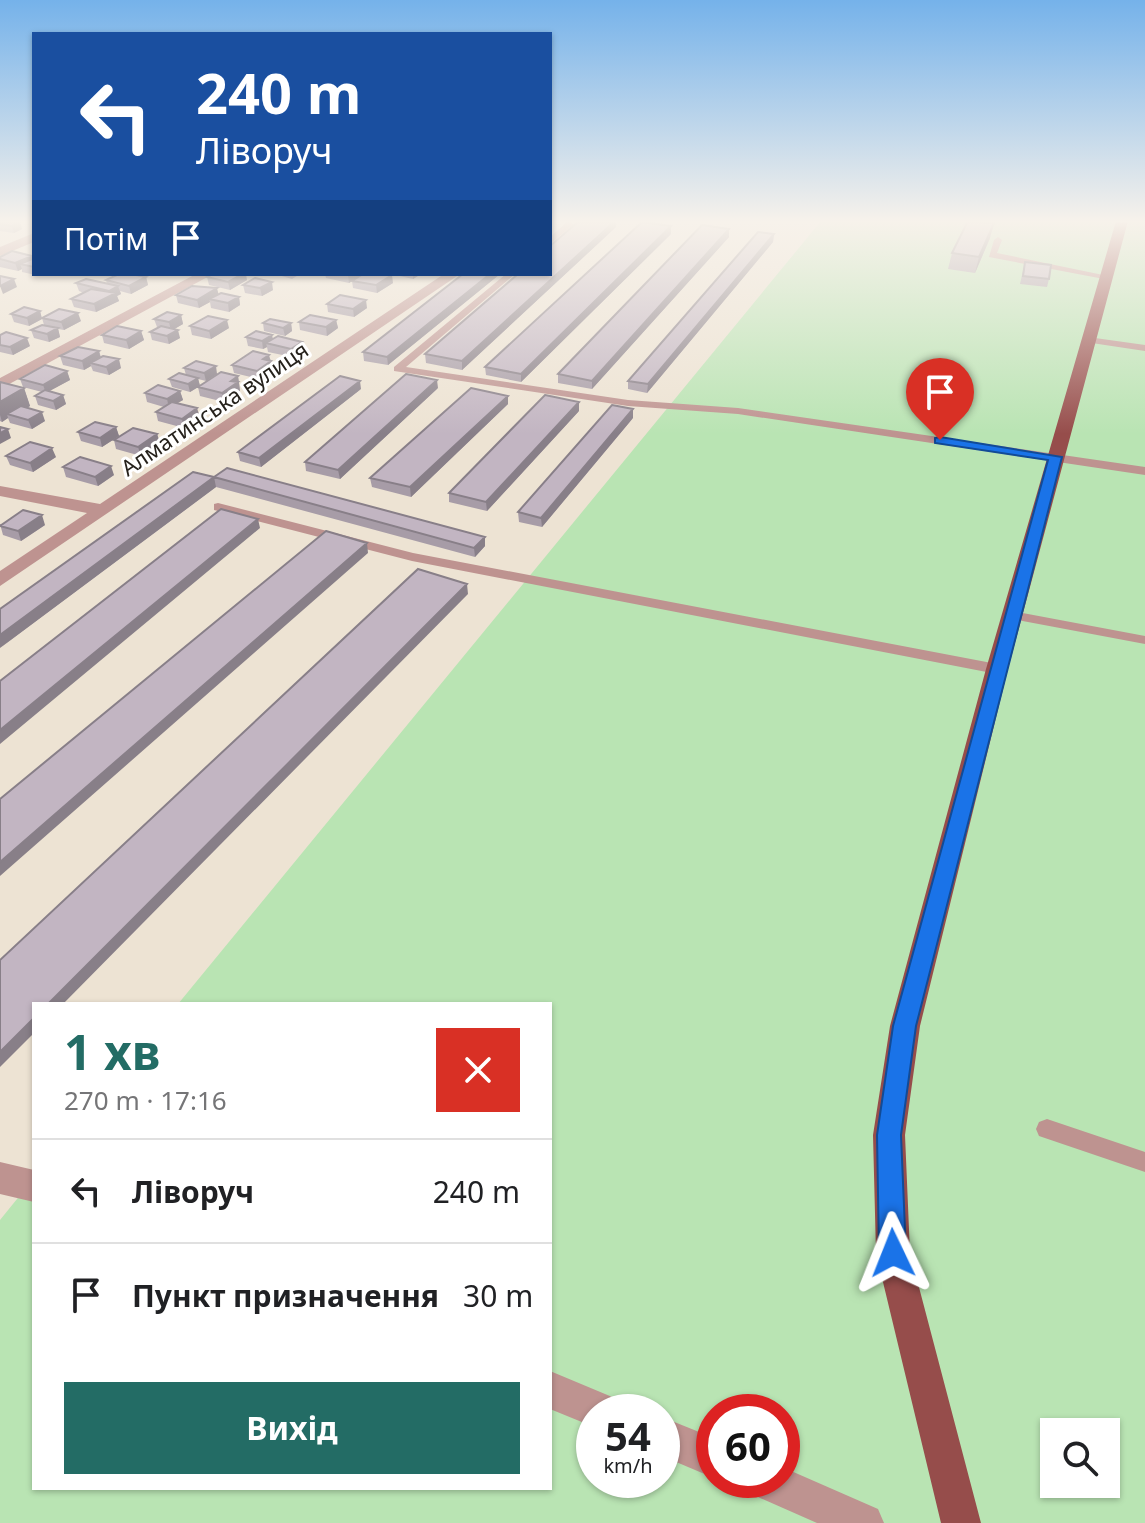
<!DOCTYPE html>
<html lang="uk">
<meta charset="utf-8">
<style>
:root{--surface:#fff;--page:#f2f2f2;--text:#202124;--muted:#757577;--line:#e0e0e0;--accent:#236c65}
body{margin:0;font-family:"Noto Sans",sans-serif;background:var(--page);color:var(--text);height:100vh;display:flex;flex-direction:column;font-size:30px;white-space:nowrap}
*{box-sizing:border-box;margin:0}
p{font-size:26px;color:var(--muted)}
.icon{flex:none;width:44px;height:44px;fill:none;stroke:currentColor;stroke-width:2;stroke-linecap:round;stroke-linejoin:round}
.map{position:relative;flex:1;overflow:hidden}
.panel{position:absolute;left:32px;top:1002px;width:520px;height:488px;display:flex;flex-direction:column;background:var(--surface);border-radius:0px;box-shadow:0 2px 6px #0004}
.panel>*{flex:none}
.banner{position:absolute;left:32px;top:32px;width:520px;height:244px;border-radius:0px;box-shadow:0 2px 6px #0004;background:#1a4fa0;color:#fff;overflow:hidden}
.buttons{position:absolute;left:1040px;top:1418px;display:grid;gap:16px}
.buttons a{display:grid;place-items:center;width:80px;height:80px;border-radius:0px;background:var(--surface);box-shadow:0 2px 6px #0004;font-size:40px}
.speed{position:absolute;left:576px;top:1394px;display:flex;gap:16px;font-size:40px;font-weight:700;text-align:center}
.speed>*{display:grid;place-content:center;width:104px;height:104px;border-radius:50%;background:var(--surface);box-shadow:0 2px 6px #0004;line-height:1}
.speed small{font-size:20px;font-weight:400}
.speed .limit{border:12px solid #d22;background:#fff;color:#111}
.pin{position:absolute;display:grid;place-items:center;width:68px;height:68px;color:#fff;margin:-82px -34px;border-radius:50% 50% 50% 0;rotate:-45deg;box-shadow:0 0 8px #0007}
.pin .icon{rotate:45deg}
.me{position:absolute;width:88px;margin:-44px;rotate:358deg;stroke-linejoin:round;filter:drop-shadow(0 0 6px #0008)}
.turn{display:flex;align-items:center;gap:28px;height:168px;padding:0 32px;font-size:36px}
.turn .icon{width:104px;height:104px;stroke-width:2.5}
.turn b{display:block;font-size:56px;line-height:68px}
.then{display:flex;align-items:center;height:76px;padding:0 32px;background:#0003;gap:16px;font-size:30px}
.round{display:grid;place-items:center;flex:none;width:84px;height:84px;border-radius:0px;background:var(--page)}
.overview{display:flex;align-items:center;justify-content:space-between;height:136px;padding:0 32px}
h1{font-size:48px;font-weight:700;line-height:60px;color:var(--accent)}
.action{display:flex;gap:16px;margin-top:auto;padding:16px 32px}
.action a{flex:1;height:92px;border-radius:0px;background:var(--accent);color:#fff;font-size:32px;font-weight:700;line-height:92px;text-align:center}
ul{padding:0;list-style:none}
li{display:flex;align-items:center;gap:24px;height:104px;padding:0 32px;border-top:2px solid var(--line)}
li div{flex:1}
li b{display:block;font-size:30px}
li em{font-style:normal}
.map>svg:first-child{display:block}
</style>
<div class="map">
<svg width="1145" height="1523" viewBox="0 0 1145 1523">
<rect width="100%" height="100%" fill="#ede3d3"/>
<!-- green -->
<path fill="#b9e4b3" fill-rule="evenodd" d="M821 221H1095L1121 224 1122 221H1145V1523H0V1220L34 1178V1488H550V1004H178ZM594 1412H662V1480H594ZM714 1412H782V1480H714ZM1054 1432H1106V1484H1054Z"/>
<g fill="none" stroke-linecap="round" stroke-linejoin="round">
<!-- lane -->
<path fill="#be9390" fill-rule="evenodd" d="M567 222 574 224 550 244V237Z
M998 237 1002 240 997 253 1108 276 1104 279 989 257 994 240Z
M506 274H515L406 367 628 400 738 408 1145 467V475L738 414 628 406 394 371V367Z
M1088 337 1145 345V351L1085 342V338Z
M218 503 413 553 997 664 1004 669 997 674 412 561 214 510V504Z
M1012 611 1145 636V644L1007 618 1005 615Z
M1047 1119 1145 1152V1172L1039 1136 1036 1129 1039 1122Z"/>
<!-- street -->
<path fill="#be9390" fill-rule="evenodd" d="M34 233V242L0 256V247Z
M196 274H213L0 389V378Z
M444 274H460L0 586V571L87 513 0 496V486L100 504Z
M0 1162 34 1170V1202L0 1194Z
M550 1371 617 1399 623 1412H594V1427L550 1409Z
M662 1417 714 1438V1478L662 1456Z
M782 1467 878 1509 884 1523H817L751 1494 745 1480H782Z"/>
<!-- primary -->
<path fill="#964d4b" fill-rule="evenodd" d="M1116 221H1128L1008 669 920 1026 905 1135 910 1253 981 1523H941L876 1253 873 1135 890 1026 986 669Z"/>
</g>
<!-- wall -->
<path fill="#a79ca7" d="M0 221 22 229 14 233 0 231Z
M616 227 462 370 426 363 425 354Z
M729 229V237L592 389 558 383V374Z
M671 234 521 382 486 375 485 367Z
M774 234 773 242 647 393 628 389V381Z
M990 238 975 273 948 269 952 253Z
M32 256 34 259V274H44L40 276 22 272V269L18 271 0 267V257Z
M1025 262 1049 279 1047 287 1020 284Z
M275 274H300L292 279Z
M325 274H360V276L393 283 377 293 353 288 352 281 349 283 326 278Z
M391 274H421L413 279Z
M463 274H500L388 365 364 361 363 352Z
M146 277 148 285 131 294 120 291 121 294 117 296 119 301 96 312 74 307 71 299 84 293 79 291 76 283 107 284 106 280Z
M207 277 247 280 230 290 209 285Z
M243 285 273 290 262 296 245 293Z
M218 294 239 297 240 305 229 312 211 308 210 302 199 308 178 303 176 295Z
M327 304 367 308 354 317 328 312Z
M40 311 42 319 29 326 14 322 11 314Z
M181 315 183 324 174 329 180 338 169 344 152 340 150 332 158 328 157 327 154 319Z
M42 318 81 321 64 330 58 329 60 337 49 342 34 338 31 330 44 325Z
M336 320 338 328 327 336 300 330 299 322Z
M263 323H291L292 331 285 336 264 331Z
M190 326 229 328 211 339 192 335Z
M141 331 144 340 129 349 104 343 102 335Z
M0 335 30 346 13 355 0 352Z
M272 335 273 339 304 350 292 357 268 352 267 347 263 349 248 346 246 337Z
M99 351 101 357 121 368 109 375 93 371 91 366 84 370 63 365 60 356Z
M271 361 273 369 259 379 234 373 232 365Z
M184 368 217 374 206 381 198 379 200 386 238 376 240 391 224 402 200 396 198 387 190 392 172 387 169 379 186 375Z
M67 371 70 380 49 391 63 395 66 404 56 410 38 405 35 396 42 392 23 387 20 379Z
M0 382 24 388 30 406 27 408 45 421 32 429 10 423 8 418 2 422 0 421Z
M438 388 340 479 306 471 305 462Z
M361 389 261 467 240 461 238 452Z
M180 391 183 400 177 403 200 417 184 428 158 421 156 412 164 407 147 402 145 393Z
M508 396V404L411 497 372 487 370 478Z
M579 411 487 511 449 502V493Z
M633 418 542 527 519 522 518 512Z
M116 427 119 436 102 447 81 441 78 432Z
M157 434 160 443 141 456 116 449 114 440Z
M6 456 56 457 33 472 10 465Z
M63 467 114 475 98 486 66 477Z
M214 477 485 537V546L475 557 216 487 0 648Z
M0 524 45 525 21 541 3 535Z"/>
<!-- shaded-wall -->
<path fill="#887f88" d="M616 221V227L462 370V361Z
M20 222 22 229 14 233 12 226Z
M994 223 990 238 975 273 979 257Z
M671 226V234L521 382V374Z
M729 229V237L592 389V381Z
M774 234 773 242 647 393 648 384Z
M32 256 34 264H20L22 269 18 271 15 263Z
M243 274H246L247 280 230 290 228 282Z
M350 274H360V276L349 283 348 275Z
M413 274H421L413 279Z
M490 274H500L388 365 387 357Z
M392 275 393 283 377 293 376 285Z
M146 277 148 285 131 294 129 286Z
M14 279 17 287 3 294 0 286Z
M272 282 273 290 262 296 260 288Z
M118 286 121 294 117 296 119 301 96 312 94 304 109 291Z
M217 288 219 296 209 299 210 302 199 308 197 300Z
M239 297 240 305 229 312 228 303Z
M366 300 367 308 354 317 353 309Z
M40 311 42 319 29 326 27 318Z
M78 313 81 321 64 330 61 322Z
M181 315 183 324 171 331 169 322Z
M227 320 229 328 211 339 209 331Z
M336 320 338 328 327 336 326 327Z
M291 323 292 331 285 336 283 328Z
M58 328 60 337 49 342 47 334Z
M178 330 180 338 169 344 167 336Z
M141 331 144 340 129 349 126 340Z
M272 335 273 343H266L267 347 263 349 262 341Z
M27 338 30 346 13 355 10 347Z
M302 342 304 350 292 357 291 349Z
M99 351 101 360 90 363 91 366 84 370 82 361Z
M269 355 273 369 259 379 257 371 263 359Z
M119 359 121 368 109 375 106 367Z
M216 366 217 374 206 381 204 373Z
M67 371 70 380 46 393 43 385Z
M238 376 240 391 224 402 222 393 231 381Z
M198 378 200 386 190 392 188 384Z
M437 380 438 388 340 479 338 470Z
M360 381 361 389 261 467 259 458Z
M24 388 30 406 13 416 7 414 8 418 2 422 0 415V402Z
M180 391 183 400 169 408 167 399Z
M63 395 66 404 56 410 53 401Z
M508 396V404L411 497 410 487Z
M579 402V411L487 511 486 502Z
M197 408 200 417 184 428 182 419Z
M633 409V418L542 527 541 518Z
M42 412 45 421 32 429 28 420Z
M116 427 119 436 102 447 100 438Z
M8 429 11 438 0 444V433Z
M157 434 160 443 141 456 138 447Z
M52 448 56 457 33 472 30 463Z
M111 466 114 475 98 486 95 477Z
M214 477 216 487 0 648V635Z
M42 515 45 525 21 541 18 531Z
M258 519 260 528 0 744V730Z
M485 537V546L475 557 474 548Z
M367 543 368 553 0 876V862Z
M467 584 468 594 63 1004H48Z
M34 1018V1033L0 1067V1052Z"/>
<!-- building -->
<path fill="#c2b5c2" stroke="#887f88" stroke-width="2" d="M0 221H13L20 222 12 226 0 224Z
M579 221H615L462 361 425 354 518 274H550V246Z
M968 221 994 223 979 257 952 253Z
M642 222 671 226 521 374 485 367Z
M702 225 729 229 592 381 558 374Z
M758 232 774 234 648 384 628 381Z
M12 251 32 256 15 263 0 259V257Z
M32 259H34V267L20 264Z
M1025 262 1051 265 1049 279 1023 276Z
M119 274H131L146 277 129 286 106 280Z
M213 274H243L228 282 207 277Z
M363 274H384L392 275 376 285 352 281Z
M463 274H490L387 357 363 352Z
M0 276 14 279 0 286Z
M255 278 272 282 260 288 243 285Z
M86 279 118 286 109 291 76 283Z
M192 286 217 288 197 300 176 295Z
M91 289 116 293 94 304 71 299Z
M221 293 239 297 228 303 209 299Z
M340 295 366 300 353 309 327 304Z
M24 307 40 311 27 318 11 314Z
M59 309 78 313 61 322 42 318Z
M167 312 181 315 169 322 154 319Z
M310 315 336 320 326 327 299 322Z
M208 316 227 320 209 331 190 326Z
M270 319 291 323 283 328 263 323Z
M42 325 58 328 47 334 31 330Z
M117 326 141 331 126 340 102 335Z
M161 326 178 330 167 336 150 332Z
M256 331 272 335 262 341 246 337Z
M6 332 27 338 10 347 0 345V335Z
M278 336 302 342 291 349 266 343Z
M78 347 99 351 82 361 60 356Z
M253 351 269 355 263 359 271 361 257 371 232 365Z
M103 356 119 359 106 367 90 363Z
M196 361 216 366 204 373 184 368Z
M45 365 67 371 43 385 20 379Z
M221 372 238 376 231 381 238 382 222 393 198 387Z
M179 373 198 378 188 384 169 379Z
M406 374 437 380 338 470 305 462Z
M340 376 360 381 259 458 238 452Z
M0 382 24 388 0 402Z
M158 385 180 391 167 399 145 393Z
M471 388 508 396 410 487 370 478Z
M45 390 63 395 53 401 35 396Z
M545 395 579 402 486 502 449 493Z
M172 402 197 408 182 419 156 412Z
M612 405 633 409 541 518 518 512Z
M21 406 42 412 28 420 7 414Z
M95 422 116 427 100 438 78 432Z
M0 427 8 429 0 433Z
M133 428 157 434 138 447 114 440Z
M30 442 52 448 30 463 6 456Z
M80 457 111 466 95 477 63 467Z
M227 468 485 537 474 548 214 477Z
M193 472 214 477 0 635V609Z
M221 509 258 519 0 730V681Z
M23 510 42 515 18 531 0 526Z
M326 531 367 543 0 862V799Z
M418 569 467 584 48 1004H34V1018L0 1052V960Z"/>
<!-- sky -->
<linearGradient id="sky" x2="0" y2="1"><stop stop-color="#75b2ea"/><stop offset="0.51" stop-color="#f7f2eb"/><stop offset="1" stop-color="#f7f2eb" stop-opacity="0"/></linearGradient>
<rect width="1145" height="434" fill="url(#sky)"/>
<!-- route -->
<path fill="#1a73e8" stroke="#114b97" stroke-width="2" d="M940 437 1062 457 916 1026 901 1135 906 1253 902 1263 893 1266 883 1263 879 1253 877 1135 893 1026 1048 460 935 443V438Z"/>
<g text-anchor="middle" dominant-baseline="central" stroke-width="6" stroke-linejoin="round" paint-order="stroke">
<!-- far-street labels -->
<g font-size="22" fill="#25211b" stroke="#fff">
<text transform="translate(214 408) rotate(-34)">Алматинська вулиця</text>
</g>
</g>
</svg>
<div class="buttons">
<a><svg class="icon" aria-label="search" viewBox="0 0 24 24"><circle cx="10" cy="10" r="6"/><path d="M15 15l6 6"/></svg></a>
</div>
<div class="speed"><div>54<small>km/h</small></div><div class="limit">60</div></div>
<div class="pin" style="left:940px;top:440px;background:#d93025"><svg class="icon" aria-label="arrive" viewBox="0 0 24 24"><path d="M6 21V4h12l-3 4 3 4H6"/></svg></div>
<svg class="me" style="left:893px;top:1253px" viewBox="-20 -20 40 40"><path d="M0-17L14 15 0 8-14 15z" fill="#1a73e8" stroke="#fff" stroke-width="4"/></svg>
<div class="banner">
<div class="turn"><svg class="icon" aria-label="left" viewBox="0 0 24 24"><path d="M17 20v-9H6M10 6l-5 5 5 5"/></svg><div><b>240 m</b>Ліворуч</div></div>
<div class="then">Потім<svg class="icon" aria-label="arrive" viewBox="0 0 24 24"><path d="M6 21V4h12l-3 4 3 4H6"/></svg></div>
</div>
<section class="panel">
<div class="overview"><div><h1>1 хв</h1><p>270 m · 17:16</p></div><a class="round" style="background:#d93025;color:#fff"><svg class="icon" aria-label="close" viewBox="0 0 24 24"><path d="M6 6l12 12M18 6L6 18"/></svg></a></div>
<ul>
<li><svg class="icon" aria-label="left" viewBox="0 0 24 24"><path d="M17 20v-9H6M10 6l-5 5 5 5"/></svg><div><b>Ліворуч</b></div><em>240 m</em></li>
<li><svg class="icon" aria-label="arrive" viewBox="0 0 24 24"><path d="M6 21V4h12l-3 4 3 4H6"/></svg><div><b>Пункт призначення</b></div><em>30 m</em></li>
</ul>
<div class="action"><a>Вихід</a></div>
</section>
</div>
